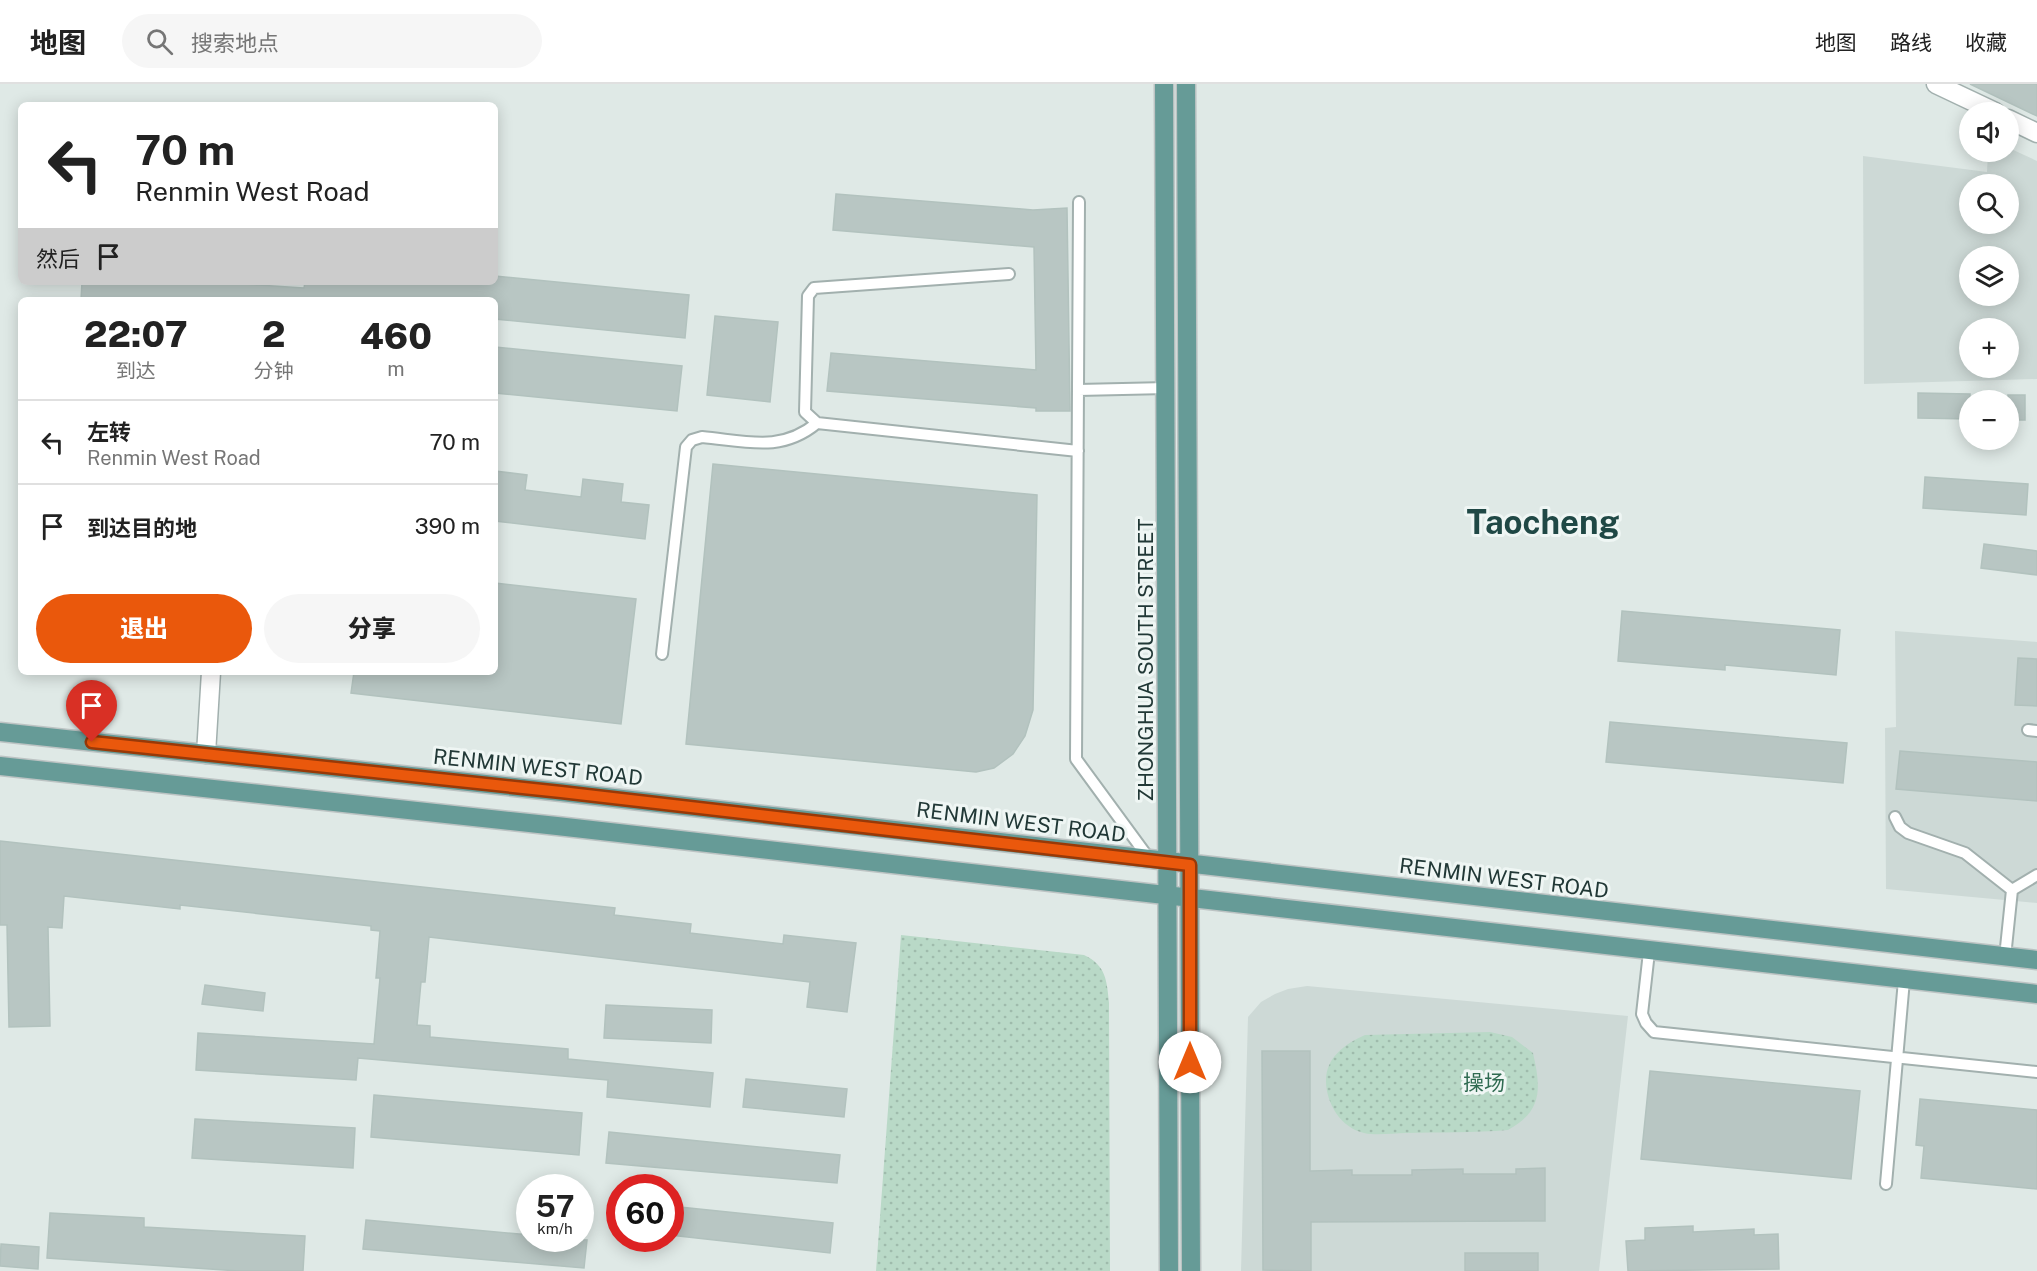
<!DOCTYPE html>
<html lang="zh">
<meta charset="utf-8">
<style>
:root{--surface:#fff;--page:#f6f6f6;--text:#222;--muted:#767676;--line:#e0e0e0;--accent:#ea580c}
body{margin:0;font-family:"Public Sans","Noto Sans SC",sans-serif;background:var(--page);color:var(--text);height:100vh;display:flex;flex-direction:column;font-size:22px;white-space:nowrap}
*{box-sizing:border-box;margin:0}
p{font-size:20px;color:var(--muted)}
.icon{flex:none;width:33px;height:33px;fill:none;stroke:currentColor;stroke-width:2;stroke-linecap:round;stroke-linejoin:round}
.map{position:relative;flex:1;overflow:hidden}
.sheet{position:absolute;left:18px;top:213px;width:480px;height:378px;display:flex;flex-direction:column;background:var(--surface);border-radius:9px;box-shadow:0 3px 15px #0003}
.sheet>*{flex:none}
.guide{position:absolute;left:18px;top:18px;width:480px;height:183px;border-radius:9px;box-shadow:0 3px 15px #0003;background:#fff;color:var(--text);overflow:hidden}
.buttons{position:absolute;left:1959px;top:18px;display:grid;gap:12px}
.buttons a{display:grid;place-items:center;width:60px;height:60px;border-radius:50%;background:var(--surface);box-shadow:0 3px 15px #0003;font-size:30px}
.speed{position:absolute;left:516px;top:1090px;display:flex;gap:12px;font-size:30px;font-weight:700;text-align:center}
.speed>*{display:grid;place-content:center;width:78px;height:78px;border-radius:50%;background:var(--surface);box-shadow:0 3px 15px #0003;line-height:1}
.speed small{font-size:15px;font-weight:400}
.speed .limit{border:9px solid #d22;background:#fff;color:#111}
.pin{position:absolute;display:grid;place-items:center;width:51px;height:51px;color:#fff;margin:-62px -26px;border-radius:50% 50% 50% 0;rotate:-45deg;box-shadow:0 0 6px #0007}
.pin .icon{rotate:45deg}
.me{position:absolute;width:66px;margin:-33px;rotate:0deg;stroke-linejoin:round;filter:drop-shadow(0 0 4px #0008)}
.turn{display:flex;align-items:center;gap:21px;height:126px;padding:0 18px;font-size:27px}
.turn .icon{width:78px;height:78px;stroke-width:2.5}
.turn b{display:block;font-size:42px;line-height:51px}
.then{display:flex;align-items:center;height:57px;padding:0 18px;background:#0003;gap:12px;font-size:22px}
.eta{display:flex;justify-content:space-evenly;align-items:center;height:102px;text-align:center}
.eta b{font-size:36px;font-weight:800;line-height:42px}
.cta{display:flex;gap:12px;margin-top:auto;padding:12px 18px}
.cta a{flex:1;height:69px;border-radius:36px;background:var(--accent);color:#fff;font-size:24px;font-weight:800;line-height:69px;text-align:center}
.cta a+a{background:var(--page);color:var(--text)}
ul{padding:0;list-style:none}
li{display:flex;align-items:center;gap:18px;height:84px;padding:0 18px;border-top:2px solid var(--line)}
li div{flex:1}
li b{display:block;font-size:22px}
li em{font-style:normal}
header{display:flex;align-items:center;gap:36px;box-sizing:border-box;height:84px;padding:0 30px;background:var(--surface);border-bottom:2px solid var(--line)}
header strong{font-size:28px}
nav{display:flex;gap:33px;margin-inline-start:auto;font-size:21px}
.search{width:420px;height:54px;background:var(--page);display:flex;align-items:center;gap:15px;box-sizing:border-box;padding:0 21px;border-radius:33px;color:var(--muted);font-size:22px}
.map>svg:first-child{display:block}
</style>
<header>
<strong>地图</strong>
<div class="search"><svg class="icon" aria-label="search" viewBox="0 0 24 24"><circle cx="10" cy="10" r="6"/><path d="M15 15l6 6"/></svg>搜索地点</div>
<nav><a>地图</a><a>路线</a><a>收藏</a></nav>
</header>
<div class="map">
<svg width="2037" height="1187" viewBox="0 0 2037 1187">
<defs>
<pattern id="green-dots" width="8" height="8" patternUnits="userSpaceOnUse" patternTransform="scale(1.5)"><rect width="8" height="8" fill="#b9d9c7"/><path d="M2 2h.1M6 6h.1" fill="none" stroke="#9fbbac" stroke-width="1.8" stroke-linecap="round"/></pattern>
</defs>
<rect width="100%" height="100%" fill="#dfe9e6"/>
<!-- built -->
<path fill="#cdd9d6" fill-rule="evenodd" d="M2009 64 2037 77V295L1864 300 1863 72 1987 88 1988 68H2008ZM1970 100H2008V140H1970ZM1970 172H2008V212H1970ZM1970 244H2008V284H1970Z
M1895 547 2037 558V819L1886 805 1885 644 1896 643Z
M1307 902 1628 932 1599 1187H1241L1248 933 1261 918 1275 910 1288 905Z"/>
<!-- green -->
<path fill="url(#green-dots)" d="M901 851 1084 871C1106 881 1107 897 1109 919L1110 1187H876Z
M1490 948 1512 953 1533 969C1541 1004 1543 1027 1508 1046 1474 1049 1440 1048 1406 1049 1393 1049 1377 1052 1364 1049 1341 1044 1326 1019 1326 997 1326 973 1345 960 1365 951Z"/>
<!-- building -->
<path fill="#b8c6c3" stroke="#b2c2be" stroke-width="1.5" d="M1970 0H2037V32Z
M836 110 1033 126 1067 124 1070 327H1036V324L827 307 831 269 1036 286 1034 163 833 146Z
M495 192 689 211 685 254 495 235V216H81L82 198H212L304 204 305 198H495Z
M715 232 778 238 770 318 707 311Z
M495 263 682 282 677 327 495 309Z
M1918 309 1970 310V335L1918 334Z
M2008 311H2025V336H2008Z
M713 380 1037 411 1033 626 1025 652 1013 670 994 684 976 688 686 660Z
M495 387 527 391 525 406 581 413 583 395 623 400 621 418 649 421 645 455 495 437Z
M1925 393 2028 400 2026 431 1923 424Z
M1984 460 2037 467V491L1981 484Z
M495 499 636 515 621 640 351 609 354 588H495Z
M1622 527 1840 546 1836 591 1725 581V586L1618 577Z
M2018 574 2037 575V622L2015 621Z
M1610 638 1847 659 1843 699 1606 678Z
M1900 667 2037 678V717L1896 705Z
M0 757 615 824 614 831 691 840 690 849 783 860 784 851 856 859 847 928 807 923 810 898 429 853 425 898H421L417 941 430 942V953L568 965V975L713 989 710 1023 607 1013 608 996 358 974 356 996 196 986 198 949 374 960 380 894H376L380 847 371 846V842L180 821V825L64 812 62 844 48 843 50 942 9 943 7 841H0Z
M205 901 265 909 263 927 202 920Z
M606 921 712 926 711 959 604 954Z
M1262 967H1310V1087L1352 1086V1091H1412V1086L1463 1085V1090H1516V1085L1545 1084V1137L1311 1138V1187L1263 1186Z
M1650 987 1860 1007 1851 1095 1641 1075Z
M746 995 847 1005 844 1033 743 1023Z
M374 1011 582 1029 579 1071 371 1053Z
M1920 1015 2037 1026V1105L1921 1094 1924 1062 1916 1061Z
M195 1035 355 1044 353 1084 192 1074Z
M609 1048 840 1071 837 1099 606 1079Z
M670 1122 833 1139 830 1169 670 1151Z
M50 1129 144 1134V1143L305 1152 303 1187H239L47 1174Z
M366 1136 530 1151V1155L587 1156 584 1184 363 1165Z
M1693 1142V1148L1754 1145V1151L1778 1150 1779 1185 1628 1187 1626 1157 1645 1156V1144Z
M1 1160 39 1163 38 1185 0 1182Z
M1465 1169H1538V1187H1465Z"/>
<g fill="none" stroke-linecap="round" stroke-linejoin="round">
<defs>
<path id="service" d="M1079 118 1076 675 1150 776
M1009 190 814 204 808 212 805 328 817 339 1078 367
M1078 306 1167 304
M662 570 686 363 692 356 702 353C746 357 781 369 817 339
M2028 646 2037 647
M1895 733 1900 743 1908 749 1965 769 2012 806
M1649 868 1642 930 1646 939 1654 948 2037 988
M2005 873 2012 806 2037 791
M1886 1100 1904 896"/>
<path id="minor" d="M1936 0 1995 28
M2008 35 2037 49
M206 670 211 588"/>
<path id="primary" d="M1164 0 1169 1187
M1186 0 1191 1187
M0 648 561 708 2037 876
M0 682 557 742 2037 910"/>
</defs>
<!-- service casing -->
<use href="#service" stroke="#a2b0ae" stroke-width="14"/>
<!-- minor casing -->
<use href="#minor" stroke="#a2b0ae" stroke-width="21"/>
<!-- primary casing -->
<use href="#primary" stroke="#bcc3c3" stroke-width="21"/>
<!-- service -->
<use href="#service" stroke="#fff" stroke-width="10"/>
<!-- minor -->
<use href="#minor" stroke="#fff" stroke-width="18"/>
<!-- primary -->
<use href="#primary" stroke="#669b97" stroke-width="18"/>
</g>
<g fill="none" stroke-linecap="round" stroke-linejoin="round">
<defs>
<path id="route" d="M92 658 561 708 1190 781V978"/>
</defs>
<!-- route casing -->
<use href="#route" stroke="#983908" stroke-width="15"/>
<!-- route -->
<use href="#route" stroke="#ea580c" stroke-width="10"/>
</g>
<g text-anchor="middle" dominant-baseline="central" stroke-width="6" stroke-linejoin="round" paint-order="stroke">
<!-- street labels -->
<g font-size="21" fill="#213836" stroke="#eff6f4">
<text transform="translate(1145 576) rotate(-90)">ZHONGHUA SOUTH STREET</text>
<text transform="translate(538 683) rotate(6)">RENMIN WEST ROAD</text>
<text transform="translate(1021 738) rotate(7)">RENMIN WEST ROAD</text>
<text transform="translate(1504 794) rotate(7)">RENMIN WEST ROAD</text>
</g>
<!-- park labels -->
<g font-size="21" fill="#2f6b51" stroke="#eff6f4">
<text x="1484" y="998">操场</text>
</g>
<!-- town labels -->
<g font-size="33" font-weight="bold" fill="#1f4845" stroke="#eff6f4">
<text x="1543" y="438">Taocheng</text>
</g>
</g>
</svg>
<div class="buttons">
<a><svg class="icon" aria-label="sound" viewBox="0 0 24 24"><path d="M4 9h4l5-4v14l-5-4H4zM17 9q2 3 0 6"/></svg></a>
<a><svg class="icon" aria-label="search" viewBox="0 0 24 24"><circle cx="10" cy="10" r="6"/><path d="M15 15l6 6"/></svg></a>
<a><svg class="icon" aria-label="layers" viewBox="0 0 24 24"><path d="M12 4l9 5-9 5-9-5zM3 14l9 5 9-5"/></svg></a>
<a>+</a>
<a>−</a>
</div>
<div class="speed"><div>57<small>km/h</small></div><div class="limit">60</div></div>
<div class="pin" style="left:92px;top:658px;background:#d93025"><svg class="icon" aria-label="arrive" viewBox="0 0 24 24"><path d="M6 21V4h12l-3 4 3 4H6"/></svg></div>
<svg class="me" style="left:1190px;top:978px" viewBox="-20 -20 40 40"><circle r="19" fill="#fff"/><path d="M0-13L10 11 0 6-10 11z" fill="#ea580c"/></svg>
<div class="guide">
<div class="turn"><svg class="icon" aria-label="left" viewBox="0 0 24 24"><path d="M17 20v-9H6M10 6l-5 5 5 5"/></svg><div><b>70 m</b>Renmin West Road</div></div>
<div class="then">然后<svg class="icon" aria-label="arrive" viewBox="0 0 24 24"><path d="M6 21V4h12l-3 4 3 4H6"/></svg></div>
</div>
<section class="sheet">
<div class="eta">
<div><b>22:07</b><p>到达</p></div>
<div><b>2</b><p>分钟</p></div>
<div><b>460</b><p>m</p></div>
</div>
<ul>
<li><svg class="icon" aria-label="left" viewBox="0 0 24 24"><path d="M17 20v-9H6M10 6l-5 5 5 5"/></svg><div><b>左转</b><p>Renmin West Road</p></div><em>70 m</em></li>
<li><svg class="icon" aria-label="arrive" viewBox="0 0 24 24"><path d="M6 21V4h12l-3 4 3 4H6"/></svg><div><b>到达目的地</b></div><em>390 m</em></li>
</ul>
<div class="cta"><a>退出</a><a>分享</a></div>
</section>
</div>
